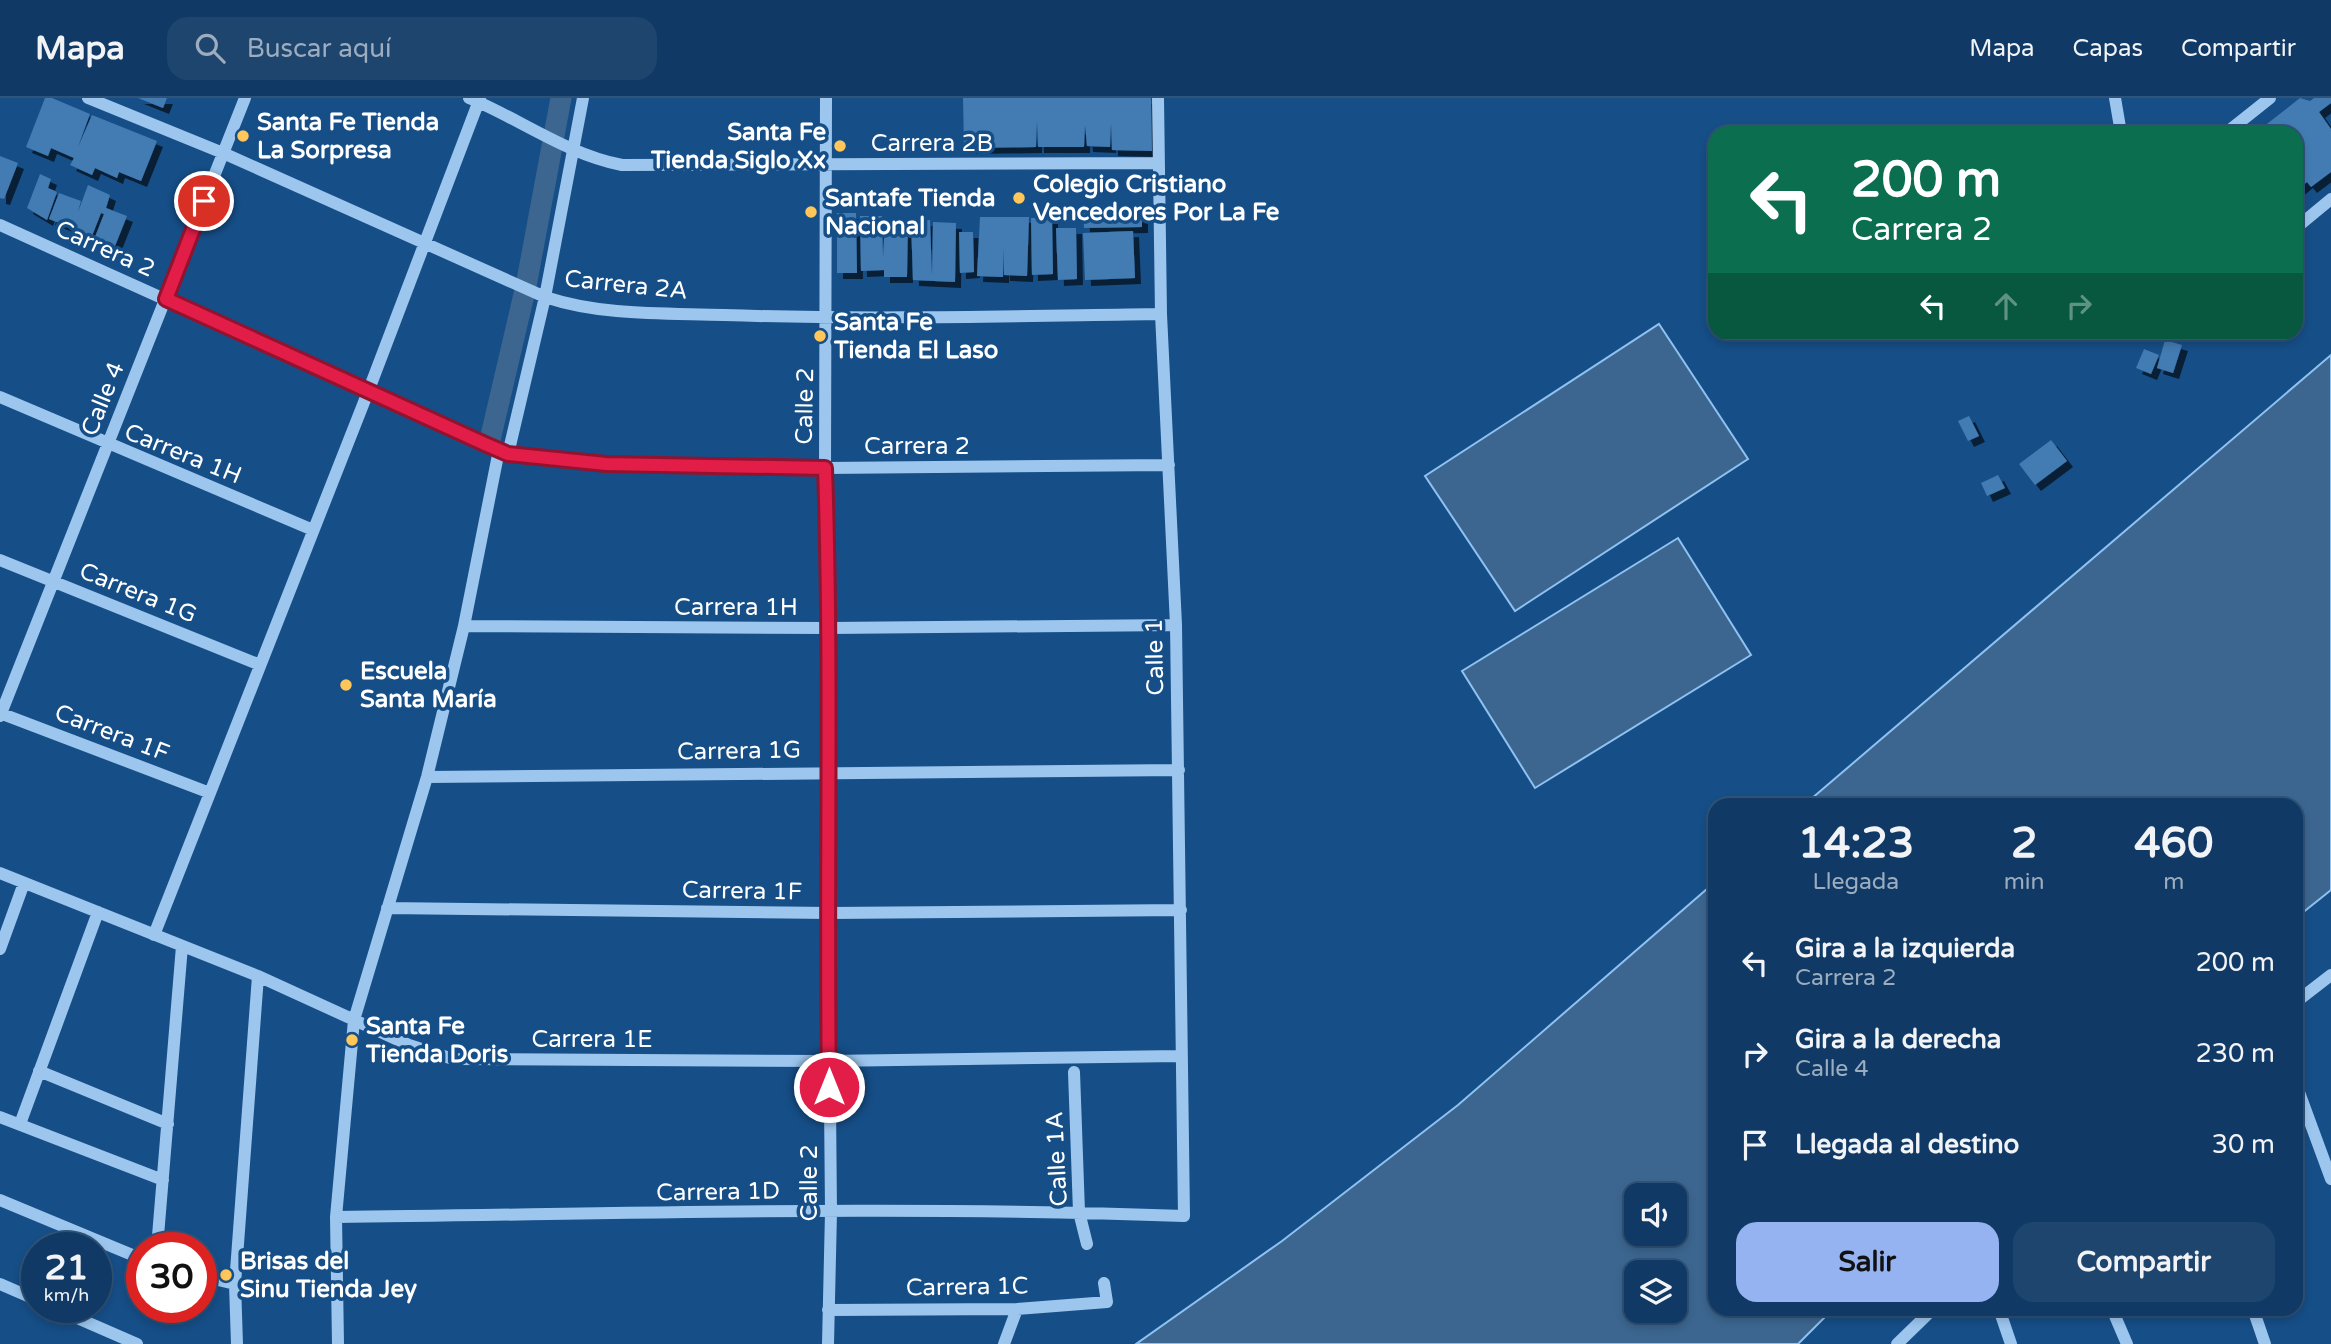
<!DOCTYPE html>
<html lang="es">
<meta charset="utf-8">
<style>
:root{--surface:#103a65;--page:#1e456e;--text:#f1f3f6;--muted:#9cadbf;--line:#305479;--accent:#95b2f1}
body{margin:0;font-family:"Varela Round",sans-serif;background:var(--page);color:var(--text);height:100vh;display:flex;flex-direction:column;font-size:26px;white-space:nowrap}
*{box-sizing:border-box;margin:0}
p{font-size:23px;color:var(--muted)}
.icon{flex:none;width:38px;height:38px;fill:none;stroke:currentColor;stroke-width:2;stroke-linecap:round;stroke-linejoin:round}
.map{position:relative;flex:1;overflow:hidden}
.side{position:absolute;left:1708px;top:700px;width:595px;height:518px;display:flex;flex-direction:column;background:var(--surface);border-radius:21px;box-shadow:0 4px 10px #0003,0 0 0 2px var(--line)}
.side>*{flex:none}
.guide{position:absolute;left:1708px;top:28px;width:595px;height:214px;border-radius:21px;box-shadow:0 4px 10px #0003,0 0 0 2px var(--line);background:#0b6e4f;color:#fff;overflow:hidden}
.fabs{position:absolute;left:1624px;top:1085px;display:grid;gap:14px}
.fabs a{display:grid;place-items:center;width:63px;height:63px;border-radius:14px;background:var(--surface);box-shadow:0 4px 10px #0003,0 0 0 2px var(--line);font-size:35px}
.speed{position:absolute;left:21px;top:1134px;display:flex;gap:14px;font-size:35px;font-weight:700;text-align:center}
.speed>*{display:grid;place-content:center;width:91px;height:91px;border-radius:50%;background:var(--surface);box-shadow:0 4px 10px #0003,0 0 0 2px var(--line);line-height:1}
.speed small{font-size:18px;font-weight:400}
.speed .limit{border:10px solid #d22;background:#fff;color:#111}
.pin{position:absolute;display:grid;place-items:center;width:60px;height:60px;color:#fff;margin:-30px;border:4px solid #fff;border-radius:50%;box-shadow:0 2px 7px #0007}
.me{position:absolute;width:77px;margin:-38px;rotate:0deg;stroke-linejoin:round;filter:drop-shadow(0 0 5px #0008)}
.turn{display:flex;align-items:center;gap:24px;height:147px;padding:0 28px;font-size:32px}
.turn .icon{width:91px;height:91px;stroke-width:2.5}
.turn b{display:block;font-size:49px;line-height:60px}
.lanes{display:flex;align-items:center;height:66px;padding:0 28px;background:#0003;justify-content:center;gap:35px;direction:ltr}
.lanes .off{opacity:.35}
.eta{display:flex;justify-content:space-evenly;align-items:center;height:119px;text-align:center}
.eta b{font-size:42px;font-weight:800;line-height:49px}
.action{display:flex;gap:14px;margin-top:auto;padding:14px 28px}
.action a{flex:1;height:80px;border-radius:21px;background:var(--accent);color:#111;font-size:28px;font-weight:800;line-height:80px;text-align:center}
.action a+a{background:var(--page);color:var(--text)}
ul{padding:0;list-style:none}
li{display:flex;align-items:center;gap:21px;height:91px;padding:0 28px}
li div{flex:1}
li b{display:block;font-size:26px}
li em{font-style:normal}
header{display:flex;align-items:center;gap:42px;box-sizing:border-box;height:98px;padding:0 35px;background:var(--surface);border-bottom:2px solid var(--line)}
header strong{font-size:33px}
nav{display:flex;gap:38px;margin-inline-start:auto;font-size:24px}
.search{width:490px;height:63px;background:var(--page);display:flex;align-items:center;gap:18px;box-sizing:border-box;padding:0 24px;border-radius:21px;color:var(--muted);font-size:26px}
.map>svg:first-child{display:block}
</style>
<header>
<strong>Mapa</strong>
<div class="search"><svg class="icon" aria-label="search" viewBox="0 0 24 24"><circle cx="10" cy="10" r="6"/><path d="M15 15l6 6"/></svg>Buscar aquí</div>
<nav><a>Mapa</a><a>Capas</a><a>Compartir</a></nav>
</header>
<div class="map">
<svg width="2331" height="1246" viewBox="0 0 2331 1246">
<defs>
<filter id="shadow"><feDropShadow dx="6" dy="6" stdDeviation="0" flood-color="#0009"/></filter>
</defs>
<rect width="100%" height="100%" fill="#164e87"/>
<!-- water -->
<path fill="#3c6690" stroke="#8ec2f1" stroke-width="2" fill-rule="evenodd" d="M1659 226 1748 361 1515 513 1425 378Z
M2331 257V792L2296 820V707H1804Z
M1678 440 1751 557 1535 690 1462 573Z
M1715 784V1211H1833L1798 1246H1136L1282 1143 1458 1007ZM1636 1097H1675V1136H1636ZM1636 1174H1675V1213H1636Z"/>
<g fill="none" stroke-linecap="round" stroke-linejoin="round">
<!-- canal -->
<path stroke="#3c6690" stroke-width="21" d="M490 342 526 188 561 0"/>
</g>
<!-- building -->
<path fill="#437bb2" filter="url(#shadow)" d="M45 0H52L90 16 78 49 92 17 157 43 141 83 119 74 117 80 95 70 92 77 70 67 74 60 51 50 48 58 26 49Z
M138 0H167L163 10Z
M963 0H1151L1152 53 1112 52 1111 25 1110 49 1087 48 1085 27 1084 49H1038L1037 23 1036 49 964 50Z
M2300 0 2310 3 2314 0H2331V5L2319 14 2331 31V74L2311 89 2307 84 2296 93V35H2268L2263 29Z
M0 58 18 65 4 101 0 100Z
M40 76 51 81 48 90 57 94 47 122 27 110Z
M88 87 110 97 106 110 127 118 115 148 95 139 104 116 101 115 92 138 49 121 59 95 81 103 78 114Z
M1142 107V129L1084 130 1083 108Z
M837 115H856L857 175H837Z
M860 118H882L883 159 885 121 908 122 907 179H884V172L861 173Z
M980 119H1029L1027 178 1004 177V150L1003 179 977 178Z
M1031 120H1052L1053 176 1032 177Z
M930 122 932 178 933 124 956 125 955 184 913 182 911 123Z
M1056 130H1076L1077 181 1058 182Z
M1133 133 1135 180 1085 182 1083 135Z
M959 134H973L974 174 960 175Z
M2165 242 2182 247 2173 275 2157 270Z
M2144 251 2159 257 2151 276 2136 270Z
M1969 318 1979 338 1968 343 1958 323Z
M2051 342 2067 363 2035 387 2019 366Z
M1998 377 2005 390 1987 398 1981 385Z"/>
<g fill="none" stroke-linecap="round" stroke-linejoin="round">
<!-- minor -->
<path stroke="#9cc6ee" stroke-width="12" d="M88 0 223 55 545 199C602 218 665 215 724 217 870 222 1015 218 1161 216
M469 0C520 21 566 56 622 67L1158 65
M826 0 825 370 830 530 827 673 831 1114 828 1246
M2115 0 2121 35
M2226 35 2270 0
M0 127 508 356 605 366 825 370 1169 367
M2296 130 2331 101
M0 299 313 432
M508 356 545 199 583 0
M0 462 260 567
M464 528 830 530 1176 527
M0 615 210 695
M0 618 245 0
M427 679 1179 672
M0 775 258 878 409 947 453 961 828 963 1179 958
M387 810 830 815 1181 812
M154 837 368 294 480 0
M0 851 24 785
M2296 904 2331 877
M39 973 168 1026
M1074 974 1079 1114 1087 1146
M2296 986 2331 1081
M0 1019 163 1082
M20 1026 98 814
M0 1102 142 1161
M336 1119C618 1116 901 1107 1184 1118L1176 527 1161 216 1158 0
M157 1150 182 848
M201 1178 235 1186
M0 1186 37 1202
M52 1209 137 1246
M1999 1211 2011 1246
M2112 1211 2127 1246
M2253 1211 2265 1246
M828 1212 1017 1211 1107 1204 1104 1185
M237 1246 235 1186 258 878
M338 1246 336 1119 354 922 427 679 464 528 499 352
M1004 1246 1017 1211
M1897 1246 1933 1211"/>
</g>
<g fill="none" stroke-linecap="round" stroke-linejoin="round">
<defs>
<path id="route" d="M204 103 166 201 485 346 508 356 606 366 825 370C832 576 826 782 829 989"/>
</defs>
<!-- route casing -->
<use href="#route" stroke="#92132f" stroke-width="18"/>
<!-- route -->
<use href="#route" stroke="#e11d48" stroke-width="12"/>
</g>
<!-- markers -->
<g fill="#ffc659" stroke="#164e87" stroke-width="2.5">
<circle cx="243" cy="38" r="7"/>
<circle cx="840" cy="48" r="7"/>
<circle cx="1019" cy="100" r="7"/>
<circle cx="811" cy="114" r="7"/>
<circle cx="820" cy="238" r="7"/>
<circle cx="346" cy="587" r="7"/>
<circle cx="352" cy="942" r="7"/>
<circle cx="226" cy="1177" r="7"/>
</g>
<g text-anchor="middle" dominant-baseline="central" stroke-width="7" stroke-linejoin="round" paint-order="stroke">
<!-- poi labels -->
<g font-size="24" font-weight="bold" fill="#fff" stroke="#164e87" text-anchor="start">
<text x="257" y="24">Santa Fe Tienda<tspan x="257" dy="28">La Sorpresa</tspan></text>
<text x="826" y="34" text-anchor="end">Santa Fe<tspan x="826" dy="28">Tienda Siglo Xx</tspan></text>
<text x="1033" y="86">Colegio Cristiano<tspan x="1033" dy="28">Vencedores Por La Fe</tspan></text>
<text x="825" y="100">Santafe Tienda<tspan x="825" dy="28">Nacional</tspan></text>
<text x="834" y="224">Santa Fe<tspan x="834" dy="28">Tienda El Laso</tspan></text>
<text x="360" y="573">Escuela<tspan x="360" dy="28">Santa María</tspan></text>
<text x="366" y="928">Santa Fe<tspan x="366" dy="28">Tienda Doris</tspan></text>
<text x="240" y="1163">Brisas del<tspan x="240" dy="28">Sinu Tienda Jey</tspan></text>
</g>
<!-- street labels -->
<g font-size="24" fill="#fff" stroke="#164e87">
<text x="932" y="45">Carrera 2B</text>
<text transform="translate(105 151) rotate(24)">Carrera 2</text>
<text transform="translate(626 187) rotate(6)">Carrera 2A</text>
<text transform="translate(103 301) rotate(-68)">Calle 4</text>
<text transform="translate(805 308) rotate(-89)">Calle 2</text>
<text x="917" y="348">Carrera 2</text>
<text transform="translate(183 356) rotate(22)">Carrera 1H</text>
<text transform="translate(138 495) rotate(22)">Carrera 1G</text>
<text x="736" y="509">Carrera 1H</text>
<text transform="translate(1155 559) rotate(-91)">Calle 1</text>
<text transform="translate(112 635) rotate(21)">Carrera 1F</text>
<text transform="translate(739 653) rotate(-1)">Carrera 1G</text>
<text transform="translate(742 793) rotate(1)">Carrera 1F</text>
<text x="592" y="941">Carrera 1E</text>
<text transform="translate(1057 1061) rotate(-93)">Calle 1A</text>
<text transform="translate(809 1085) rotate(-90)">Calle 2</text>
<text transform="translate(718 1094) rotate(-1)">Carrera 1D</text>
<text transform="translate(967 1189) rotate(-1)">Carrera 1C</text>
</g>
</g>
</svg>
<div class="fabs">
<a><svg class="icon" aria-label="sound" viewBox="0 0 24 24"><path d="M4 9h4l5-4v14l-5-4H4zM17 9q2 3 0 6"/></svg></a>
<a><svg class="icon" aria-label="layers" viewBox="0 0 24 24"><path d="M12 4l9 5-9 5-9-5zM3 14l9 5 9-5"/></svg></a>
</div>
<div class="speed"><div>21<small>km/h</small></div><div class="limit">30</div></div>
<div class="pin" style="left:204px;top:103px;background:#d93025"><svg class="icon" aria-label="arrive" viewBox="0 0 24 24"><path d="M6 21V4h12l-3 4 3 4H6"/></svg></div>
<svg class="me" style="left:829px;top:989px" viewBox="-20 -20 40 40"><circle r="17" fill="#e11d48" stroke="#fff" stroke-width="3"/><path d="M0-11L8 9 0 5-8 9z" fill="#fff"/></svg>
<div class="guide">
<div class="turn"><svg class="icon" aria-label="left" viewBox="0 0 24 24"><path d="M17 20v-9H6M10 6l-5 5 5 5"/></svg><div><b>200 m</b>Carrera 2</div></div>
<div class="lanes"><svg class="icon" aria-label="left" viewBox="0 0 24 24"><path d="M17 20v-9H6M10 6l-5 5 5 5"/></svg><svg class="icon off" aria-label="ahead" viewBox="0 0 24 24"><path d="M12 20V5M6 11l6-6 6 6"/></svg><svg class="icon off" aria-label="right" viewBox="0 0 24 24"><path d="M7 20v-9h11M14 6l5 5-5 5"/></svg></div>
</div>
<section class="side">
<div class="eta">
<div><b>14:23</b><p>Llegada</p></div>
<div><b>2</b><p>min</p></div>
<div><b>460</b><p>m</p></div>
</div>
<ul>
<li><svg class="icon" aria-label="left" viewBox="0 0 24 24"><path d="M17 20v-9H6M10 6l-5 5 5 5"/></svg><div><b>Gira a la izquierda</b><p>Carrera 2</p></div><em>200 m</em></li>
<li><svg class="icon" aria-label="right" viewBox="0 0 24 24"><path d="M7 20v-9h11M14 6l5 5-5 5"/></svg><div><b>Gira a la derecha</b><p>Calle 4</p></div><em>230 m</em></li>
<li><svg class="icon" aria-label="arrive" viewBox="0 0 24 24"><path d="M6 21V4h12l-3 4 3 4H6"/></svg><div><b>Llegada al destino</b></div><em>30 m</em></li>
</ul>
<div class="action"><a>Salir</a><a>Compartir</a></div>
</section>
</div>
